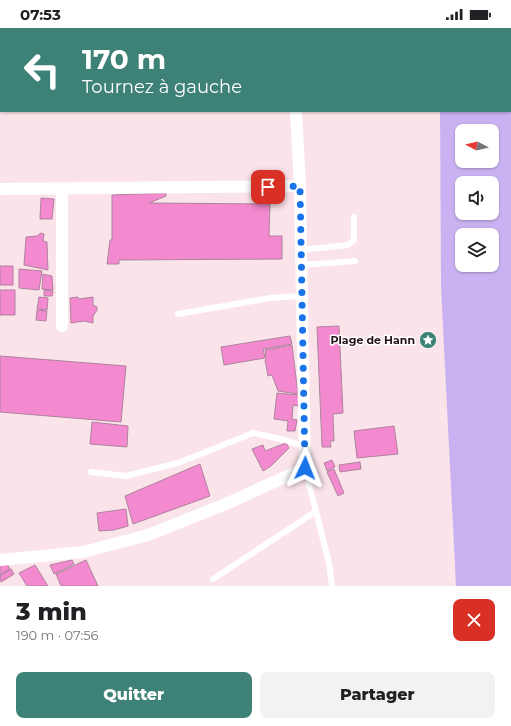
<!DOCTYPE html>
<html lang="fr">
<meta charset="utf-8">
<style>
:root{--surface:#fff;--page:#f2f2f2;--text:#202124;--muted:#757577;--accent:#3e8277}
body{margin:0;font-family:Montserrat,sans-serif;background:var(--page);color:var(--text);height:100vh;display:flex;flex-direction:column;font-size:15px;white-space:nowrap}
*{box-sizing:border-box;margin:0}
p{font-size:13px;color:var(--muted)}
.icon{flex:none;width:22px;height:22px;fill:none;stroke:currentColor;stroke-width:2;stroke-linecap:round;stroke-linejoin:round}
.map{position:relative;height:558px;overflow:hidden}
.details{display:flex;flex-direction:column;background:var(--surface);flex:1}
.details>*{flex:none}
.top-card{position:absolute;left:0px;top:0px;width:511px;height:84px;box-shadow:0 1px 3px #0004;background:#3e8277;color:#fff;overflow:hidden}
.needle{width:26px;rotate:277deg}
.buttons{position:absolute;left:455px;top:96px;display:grid;gap:8px}
.buttons a{display:grid;place-items:center;width:44px;height:44px;border-radius:8px;background:var(--surface);box-shadow:0 1px 3px #0004;font-size:20px}
.pin{position:absolute;display:grid;place-items:center;width:34px;height:34px;color:#fff;margin:-17px;border-radius:8px;box-shadow:0 2px 6px #0006}
.me{position:absolute;width:44px;margin:-22px;rotate:2deg;stroke-linejoin:round;filter:drop-shadow(0 0 3px #0008)}
.turn{display:flex;align-items:center;gap:14px;height:84px;padding:0 16px;font-size:18px}
.turn .icon{width:52px;height:52px;stroke-width:2.5}
.turn b{display:block;font-size:28px;line-height:34px}
.round{display:grid;place-items:center;flex:none;width:42px;height:42px;border-radius:8px;background:var(--page)}
.summary{display:flex;align-items:center;justify-content:space-between;height:68px;padding:0 16px}
h1{font-size:24px;font-weight:800;line-height:30px}
.cta{display:flex;gap:8px;margin-top:auto;padding:8px 16px}
.cta a{flex:1;height:46px;border-radius:8px;background:var(--accent);color:#fff;font-size:16px;font-weight:800;line-height:46px;text-align:center}
.cta a+a{background:var(--page);color:var(--text)}
.status{display:flex;justify-content:space-between;align-items:center;height:28px;padding:0 20px;background:var(--surface);direction:ltr}
.status svg{height:11px;fill:currentColor}
.map>svg:first-child{display:block}
</style>
<div class="status"><b>07:53</b><svg viewBox="0 0 49 12"><path d="M0 12V9h3v3zM5 12V6h3v6zM10 12V3h3v9zM15 12V0h3v12zM26 1h20v11H26zM47 4h2v5h-2z"/></svg></div>
<div class="map">
<svg width="511" height="558" viewBox="0 0 511 558">
<rect width="100%" height="100%" fill="#fbe4e9"/>
<!-- water -->
<path fill="#cab2f2" fill-rule="evenodd" d="M440 0H511V558H456L441 259 440 83H510V1ZM462 103H492V133H462ZM462 155H492V185H462ZM462 207H492V237H462Z"/>
<!-- building -->
<path fill="#f389cf" stroke="#ae839e" d="M166 165V168L149 175 270 176 269 208H282V231L119 232V236H107L110 212H112V167Z
M41 170 54 171 52 191H40Z
M41 205 44 206 43 213 47 214 48 242 24 237 26 209 37 208Z
M0 238H13V257H0Z
M19 241 42 243 39 262 19 260Z
M43 246 52 248 53 262 42 261Z
M0 262H15V287H0Z
M44 262 53 263 52 268H44Z
M39 269 48 270 47 282 37 281Z
M78 269 79 271 93 269V277L97 279V282L93 288V295L84 293 71 295 70 270Z
M37 282 47 283 46 293 36 292Z
M339 298 343 385 333 386 334 413H330L331 419H322L317 299Z
M290 308 292 316 263 321 265 330 224 337 221 319Z
M292 317 298 366 278 363 272 347 268 348 265 332 266 331 265 322Z
M0 328 126 338 121 394 0 384Z
M277 365 299 367 298 378 293 377 292 391 297 392 295 403H287L288 393 274 391Z
M92 394 128 398 127 419 90 416Z
M394 398 398 426 357 430 354 403Z
M286 415 289 420 271 438 263 443 252 421 263 417 265 423Z
M332 432 335 439 327 443 324 435Z
M360 434 361 441 340 444 339 437Z
M200 436 210 468 133 496 125 468Z
M334 441 344 465 338 468 327 444Z
M126 481 128 498 114 502 99 503 97 485Z
M72 532 74 536 54 546 50 537Z
M86 532 98 558H61L56 546Z
M6 534 10 541 0 547V538Z
M35 537 48 558H27L19 545Z
M11 541 14 546 1 554 0 548Z"/>
<g fill="none" stroke-linecap="round" stroke-linejoin="round">
<!-- service -->
<path stroke="#fff" stroke-width="6" d="M301 222 348 217 354 212V189
M302 237 355 233
M178 286 270 270 302 268
M305 440 329 535 332 558
M91 444 126 448 178 435 253 405 285 412 306 419
M213 551 315 484"/>
<!-- minor -->
<path stroke="#fff" stroke-width="12" d="M292 0V1
M0 161 300 158
M62 298V161
M0 532 83 524 148 507 228 475 305 440 300 158 296 83"/>
</g>
<g fill="none" stroke-linecap="round" stroke-linejoin="round">
<!-- route -->
<path stroke="#1a73e8" stroke-width="7" stroke-dasharray="0 12.6" d="M268 159 300 158 305 440"/>
</g>
<!-- icons -->
<defs>
<symbol id="sight-disc" viewBox="-11 -11 22 22"><circle r="9.5" fill="#3e8277" stroke="#fff"/><path d="M0-6L1.8-2.2L6-1.7L2.9 1.2L3.7 5.4L0 3.3L-3.7 5.4L-2.9 1.2L-6-1.7L-1.8-2.2Z" fill="#fff"/></symbol>
</defs>
<g fill-rule="evenodd">
<use href="#sight-disc" x="418" y="302" width="20" height="20"/>
</g>
<g text-anchor="middle" dominant-baseline="central" stroke-width="3" stroke-linejoin="round" paint-order="stroke">
<!-- poi labels -->
<g font-size="11" font-weight="bold" fill="#241117" stroke="#fff" text-anchor="end">
<text x="415" y="312">Plage de Hann</text>
</g>
</g>
</svg>
<div class="buttons">
<a><svg class="needle" viewBox="-14 -14 28 28"><path d="M0-13l5 13h-10z" fill="#e53935"/><path d="M0 13l5-13h-10z" fill="#757577"/></svg></a>
<a><svg class="icon" aria-label="sound" viewBox="0 0 24 24"><path d="M4 9h4l5-4v14l-5-4H4zM17 9q2 3 0 6"/></svg></a>
<a><svg class="icon" aria-label="layers" viewBox="0 0 24 24"><path d="M12 4l9 5-9 5-9-5zM3 14l9 5 9-5"/></svg></a>
</div>
<div class="pin" style="left:268px;top:159px;background:#d93025"><svg class="icon" aria-label="arrive" viewBox="0 0 24 24"><path d="M6 21V4h12l-3 4 3 4H6"/></svg></div>
<svg class="me" style="left:305px;top:440px" viewBox="-20 -20 40 40"><path d="M0-17L14 15 0 8-14 15z" fill="#1a73e8" stroke="#fff" stroke-width="4"/></svg>
<div class="top-card">
<div class="turn"><svg class="icon" aria-label="left" viewBox="0 0 24 24"><path d="M17 20v-9H6M10 6l-5 5 5 5"/></svg><div><b>170 m</b>Tournez à gauche</div></div>
</div>
</div>
<section class="details">
<div class="summary"><div><h1>3 min</h1><p>190 m · 07:56</p></div><a class="round" style="background:#d93025;color:#fff"><svg class="icon" aria-label="close" viewBox="0 0 24 24"><path d="M6 6l12 12M18 6L6 18"/></svg></a></div>
<div class="cta"><a>Quitter</a><a>Partager</a></div>
</section>
